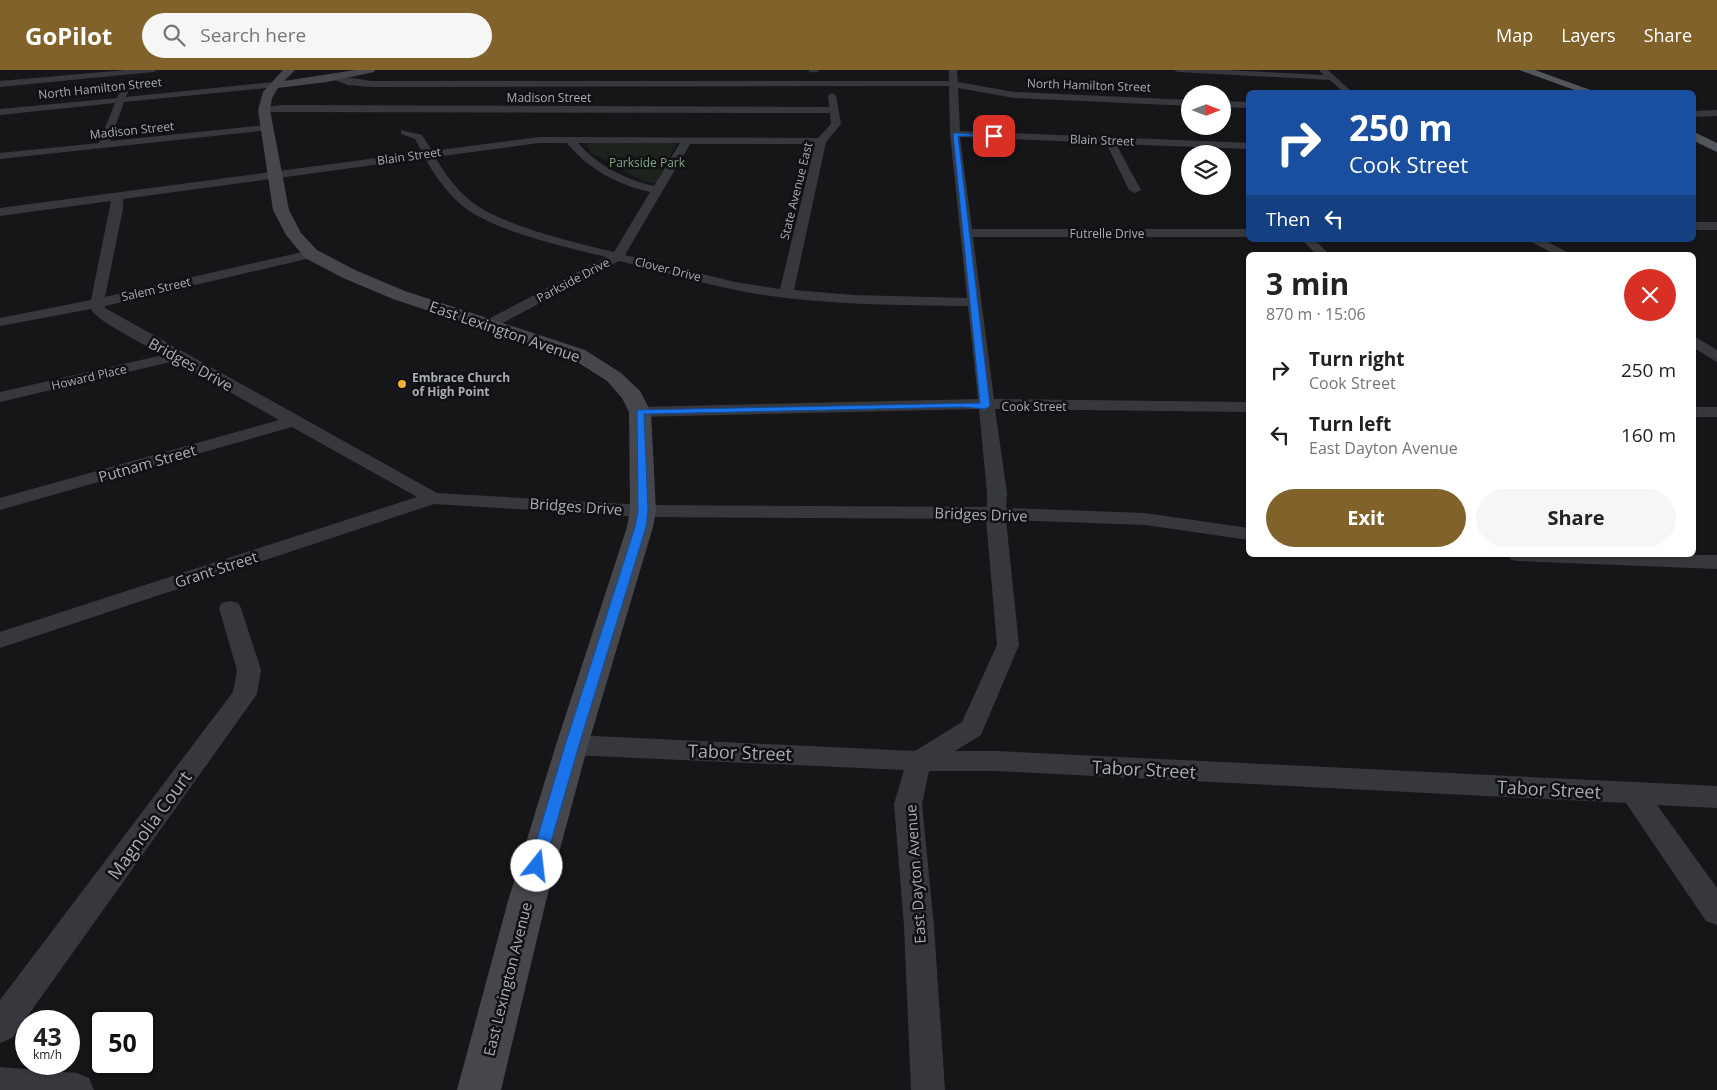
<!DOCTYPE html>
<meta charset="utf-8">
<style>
:root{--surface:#fff;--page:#f6f6f6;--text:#222;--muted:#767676;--accent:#80622a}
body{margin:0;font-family:"Open Sans",sans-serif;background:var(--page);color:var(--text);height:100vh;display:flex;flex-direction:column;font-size:19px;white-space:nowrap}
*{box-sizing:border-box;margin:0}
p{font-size:16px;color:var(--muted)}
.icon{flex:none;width:28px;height:28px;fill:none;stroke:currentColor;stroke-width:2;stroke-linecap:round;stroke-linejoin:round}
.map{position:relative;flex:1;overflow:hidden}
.panel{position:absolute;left:1246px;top:182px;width:450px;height:305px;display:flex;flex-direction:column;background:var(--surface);border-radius:8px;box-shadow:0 1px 4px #0004}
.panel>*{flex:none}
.top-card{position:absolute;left:1246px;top:20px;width:450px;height:152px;border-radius:8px;box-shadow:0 1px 4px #0004;background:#1a4fa0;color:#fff;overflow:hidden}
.needle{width:32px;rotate:90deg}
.fabs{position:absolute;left:1181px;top:15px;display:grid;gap:10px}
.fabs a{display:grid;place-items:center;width:50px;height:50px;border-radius:50%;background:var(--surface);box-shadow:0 1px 4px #0004;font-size:25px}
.speed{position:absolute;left:15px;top:940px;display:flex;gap:10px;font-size:25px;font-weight:700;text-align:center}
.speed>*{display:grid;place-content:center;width:65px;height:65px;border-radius:50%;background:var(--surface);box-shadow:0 1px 4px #0004;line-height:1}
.speed small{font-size:12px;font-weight:400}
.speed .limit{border:2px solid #111;border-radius:8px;background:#fff;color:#111}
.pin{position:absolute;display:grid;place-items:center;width:42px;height:42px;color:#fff;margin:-21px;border-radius:10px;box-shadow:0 2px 8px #0006}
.me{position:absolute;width:55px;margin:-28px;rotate:16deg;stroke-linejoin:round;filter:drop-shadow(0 0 4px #0008)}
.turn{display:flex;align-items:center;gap:18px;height:105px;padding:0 20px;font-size:22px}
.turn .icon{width:65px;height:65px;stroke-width:2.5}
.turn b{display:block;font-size:35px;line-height:42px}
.then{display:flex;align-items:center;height:48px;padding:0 20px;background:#0003;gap:10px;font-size:19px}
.round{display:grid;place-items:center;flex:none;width:52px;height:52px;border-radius:26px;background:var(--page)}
.head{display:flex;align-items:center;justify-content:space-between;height:85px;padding:0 20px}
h1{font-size:30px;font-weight:700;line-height:38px}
.button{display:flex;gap:10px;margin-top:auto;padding:10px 20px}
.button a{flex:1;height:58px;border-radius:30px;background:var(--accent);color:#fff;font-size:20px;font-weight:700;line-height:58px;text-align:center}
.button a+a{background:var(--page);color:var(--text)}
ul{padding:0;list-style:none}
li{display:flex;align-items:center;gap:15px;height:65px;padding:0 20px}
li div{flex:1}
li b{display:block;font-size:19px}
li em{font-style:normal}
header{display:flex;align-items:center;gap:30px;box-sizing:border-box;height:70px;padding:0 25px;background:var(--accent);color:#fff}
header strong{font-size:24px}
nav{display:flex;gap:28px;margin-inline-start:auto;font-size:18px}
.search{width:350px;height:45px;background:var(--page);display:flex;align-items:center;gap:12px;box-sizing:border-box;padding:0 18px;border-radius:28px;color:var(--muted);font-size:19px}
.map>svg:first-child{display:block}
</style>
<header>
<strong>GoPilot</strong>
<div class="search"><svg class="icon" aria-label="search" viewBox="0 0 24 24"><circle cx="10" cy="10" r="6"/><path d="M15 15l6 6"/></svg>Search here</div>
<nav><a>Map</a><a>Layers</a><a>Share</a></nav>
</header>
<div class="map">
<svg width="1717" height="1020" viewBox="0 0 1717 1020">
<rect width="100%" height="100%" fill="#161618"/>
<!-- green -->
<path fill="#1c231d" d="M586 73H677L656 113 645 112 591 83Z"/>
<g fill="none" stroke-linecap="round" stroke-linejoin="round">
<!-- stream -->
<path stroke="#2c353c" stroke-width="2.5" d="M810 1H817"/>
<!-- street -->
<path fill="#37383d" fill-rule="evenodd" d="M126 0H157L153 2 0 17V11Z
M949 0H957L958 12 1014 22 1190 30V36L1014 28 958 18 960 61 1249 73V79L1116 74 1141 120 1135 123 1129 120 1106 73 960 67 972 159H1249V167H973L994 329 1249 332V342L995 339 1007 423 1006 438 1145 443 1249 458V470L1145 455 1006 450 1019 575 981 665 955 681H996L1717 716V738L1657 735 1717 818V855L1706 851 1626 733 996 701H929L922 734 934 856 945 1020H911L904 856 894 734 904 700 572 685 563 682 559 675 563 668 572 665 915 681 962 652 997 575 986 449 643 447 434 434 0 578V562L417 427 292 357 0 440V428L279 350 175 291 0 332V322L163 285C149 277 96 251 91 239L0 256V248L91 230 111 131 0 146V138L422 82 415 69 401 64V60L422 65 432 81 539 67 818 68 831 54 830 43 261 42 259 40 264 37 283 35 829 37 828 26 832 23 836 26 841 54 826 72 794 220 854 225 967 228 950 64 949 16 371 17 348 15 329 8 333 5 371 11H949ZM539 73H567C588 99 618 115 650 122L614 182C574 172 496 155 466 127 454 116 443 101 435 87ZM578 73H680L654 116C626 110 597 95 578 73ZM690 74H815L780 219 735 212 625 185ZM425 88C433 103 445 120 458 132 487 160 566 177 606 187L483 252 481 255 483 258H493L619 191C667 203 714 217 763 225 830 235 899 235 968 236L978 329 640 337 634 338 632 342 634 346 640 347 979 339 987 423V437L643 435 437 423 105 238V236L311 188 317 184 311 180 105 227 123 139V129Z
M1174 0H1225L1324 5 1319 0H1328L1352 22H1343L1330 10 1178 2Z
M274 12 278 15 277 17 124 32 110 71 266 55 271 58 269 60 0 89V83L99 73 115 33 0 45V39L117 28 121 19 125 16 129 19 126 27Z
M1222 31 1249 32V38L1222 37Z
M1717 40V46L1694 47V41Z
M1694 152H1717V160H1694Z
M1302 170H1315L1330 185H1317Z
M1528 170H1544L1573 185H1556Z
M1694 266 1717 280V292L1694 278Z
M1694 337H1717V347H1694Z
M1508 485H1717V499L1518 491 1511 490Z
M230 531 238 533 241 538 261 600 257 624 12 968 0 973V930L233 622 237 600 219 538 222 533Z
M0 997 77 1003 89 1008 94 1020H0Z"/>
<!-- secondary -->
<path fill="#45474d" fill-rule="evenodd" d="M283 0H295L284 11 355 0H375L374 2 327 12 278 18 272 28 270 40 289 140 301 163 317 180 355 200 405 221 585 280 621 303 640 321 651 342 656 441 653 457 588 675 546 831 501 1020H457L508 831 556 675 627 457 630 441 629 342 622 328 607 311 571 288 393 229 343 208 305 188 286 165 273 140 258 40 263 22Z"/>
<!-- primary -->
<path fill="#53555c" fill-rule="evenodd" d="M1519 0H1535L1596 22H1580Z
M1694 62 1717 73V82L1694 71Z"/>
</g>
<!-- route -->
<path fill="#1a73e8" stroke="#114b97" d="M955 63 997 66H958L990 336 985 339 964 337 644 344 648 441 646 457 579 675 544 796 542 801 537 803 531 801 529 796 565 675 635 457 638 441 637 340 980 333 953 64Z"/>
<!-- markers -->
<circle fill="#f2b134" stroke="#111113" stroke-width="2" cx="402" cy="314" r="5"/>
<g text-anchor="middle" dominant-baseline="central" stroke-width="5" stroke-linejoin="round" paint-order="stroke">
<!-- far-street labels -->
<g font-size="12" fill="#a8adb8" stroke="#111113">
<text transform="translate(1089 15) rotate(2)">North Hamilton Street</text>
<text transform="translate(100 18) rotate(-6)">North Hamilton Street</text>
<text x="549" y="27">Madison Street</text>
<text transform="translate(132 60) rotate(-6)">Madison Street</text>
<text transform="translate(1102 70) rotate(2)">Blain Street</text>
<text transform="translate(409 86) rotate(-8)">Blain Street</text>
<text transform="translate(796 121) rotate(-76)">State Avenue East</text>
<text x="1107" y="163">Futrelle Drive</text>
<text transform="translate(668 199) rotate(14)">Clover Drive</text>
<text transform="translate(573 210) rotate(-28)">Parkside Drive</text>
<text transform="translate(156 219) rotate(-13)">Salem Street</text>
<text transform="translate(89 307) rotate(-13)">Howard Place</text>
<text x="1034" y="336">Cook Street</text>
</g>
<!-- far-park labels -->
<g font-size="12" fill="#7fa381" stroke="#111113">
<text x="647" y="92">Parkside Park</text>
</g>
<!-- far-poi labels -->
<g font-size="12" font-weight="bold" fill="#a8adb8" stroke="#111113" text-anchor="start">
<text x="412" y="307">Embrace Church<tspan x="412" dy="14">of High Point</tspan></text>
</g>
<!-- street labels -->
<g font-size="15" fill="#a8adb8" stroke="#111113">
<text transform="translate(505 261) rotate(19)">East Lexington Avenue</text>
<text transform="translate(191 294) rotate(29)">Bridges Drive</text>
<text transform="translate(147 393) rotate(-16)">Putnam Street</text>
<text transform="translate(576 436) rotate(4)">Bridges Drive</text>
<text transform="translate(981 444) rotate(2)">Bridges Drive</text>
<text transform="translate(216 499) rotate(-18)">Grant Street</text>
<text transform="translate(915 804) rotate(-94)">East Dayton Avenue</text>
<text transform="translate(507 909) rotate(-76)">East Lexington Avenue</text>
</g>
<!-- near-street labels -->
<g font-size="18" fill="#a8adb8" stroke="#111113">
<text transform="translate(740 682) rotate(2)">Tabor Street</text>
<text transform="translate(1144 699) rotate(3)">Tabor Street</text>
<text transform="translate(1549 719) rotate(3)">Tabor Street</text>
<text transform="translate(149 755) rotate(-54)">Magnolia Court</text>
</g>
</g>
</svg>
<div class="fabs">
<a><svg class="needle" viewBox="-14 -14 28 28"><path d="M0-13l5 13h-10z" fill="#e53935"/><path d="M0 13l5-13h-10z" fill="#767676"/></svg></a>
<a><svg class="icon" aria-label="layers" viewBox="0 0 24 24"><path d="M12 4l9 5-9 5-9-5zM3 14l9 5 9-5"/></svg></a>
</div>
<div class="speed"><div>43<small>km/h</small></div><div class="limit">50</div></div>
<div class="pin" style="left:994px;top:66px;background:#d93025"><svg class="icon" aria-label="arrive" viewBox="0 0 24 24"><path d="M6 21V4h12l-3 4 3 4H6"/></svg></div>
<svg class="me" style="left:537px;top:796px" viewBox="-20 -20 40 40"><circle r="19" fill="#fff"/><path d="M0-13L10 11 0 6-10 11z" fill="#1a73e8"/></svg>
<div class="top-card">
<div class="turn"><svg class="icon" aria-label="right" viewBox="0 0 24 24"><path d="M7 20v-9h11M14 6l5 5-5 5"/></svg><div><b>250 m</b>Cook Street</div></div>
<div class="then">Then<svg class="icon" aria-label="left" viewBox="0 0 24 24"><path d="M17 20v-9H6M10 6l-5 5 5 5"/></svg></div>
</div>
<section class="panel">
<div class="head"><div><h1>3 min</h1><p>870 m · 15:06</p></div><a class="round" style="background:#d93025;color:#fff"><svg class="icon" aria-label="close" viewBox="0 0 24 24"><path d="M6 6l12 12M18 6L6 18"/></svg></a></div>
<ul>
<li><svg class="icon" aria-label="right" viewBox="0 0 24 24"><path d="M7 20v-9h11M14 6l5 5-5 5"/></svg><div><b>Turn right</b><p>Cook Street</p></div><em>250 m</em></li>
<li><svg class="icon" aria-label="left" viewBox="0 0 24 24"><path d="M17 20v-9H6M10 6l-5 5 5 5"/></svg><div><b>Turn left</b><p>East Dayton Avenue</p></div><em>160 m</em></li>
</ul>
<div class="button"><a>Exit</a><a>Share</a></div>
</section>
</div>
